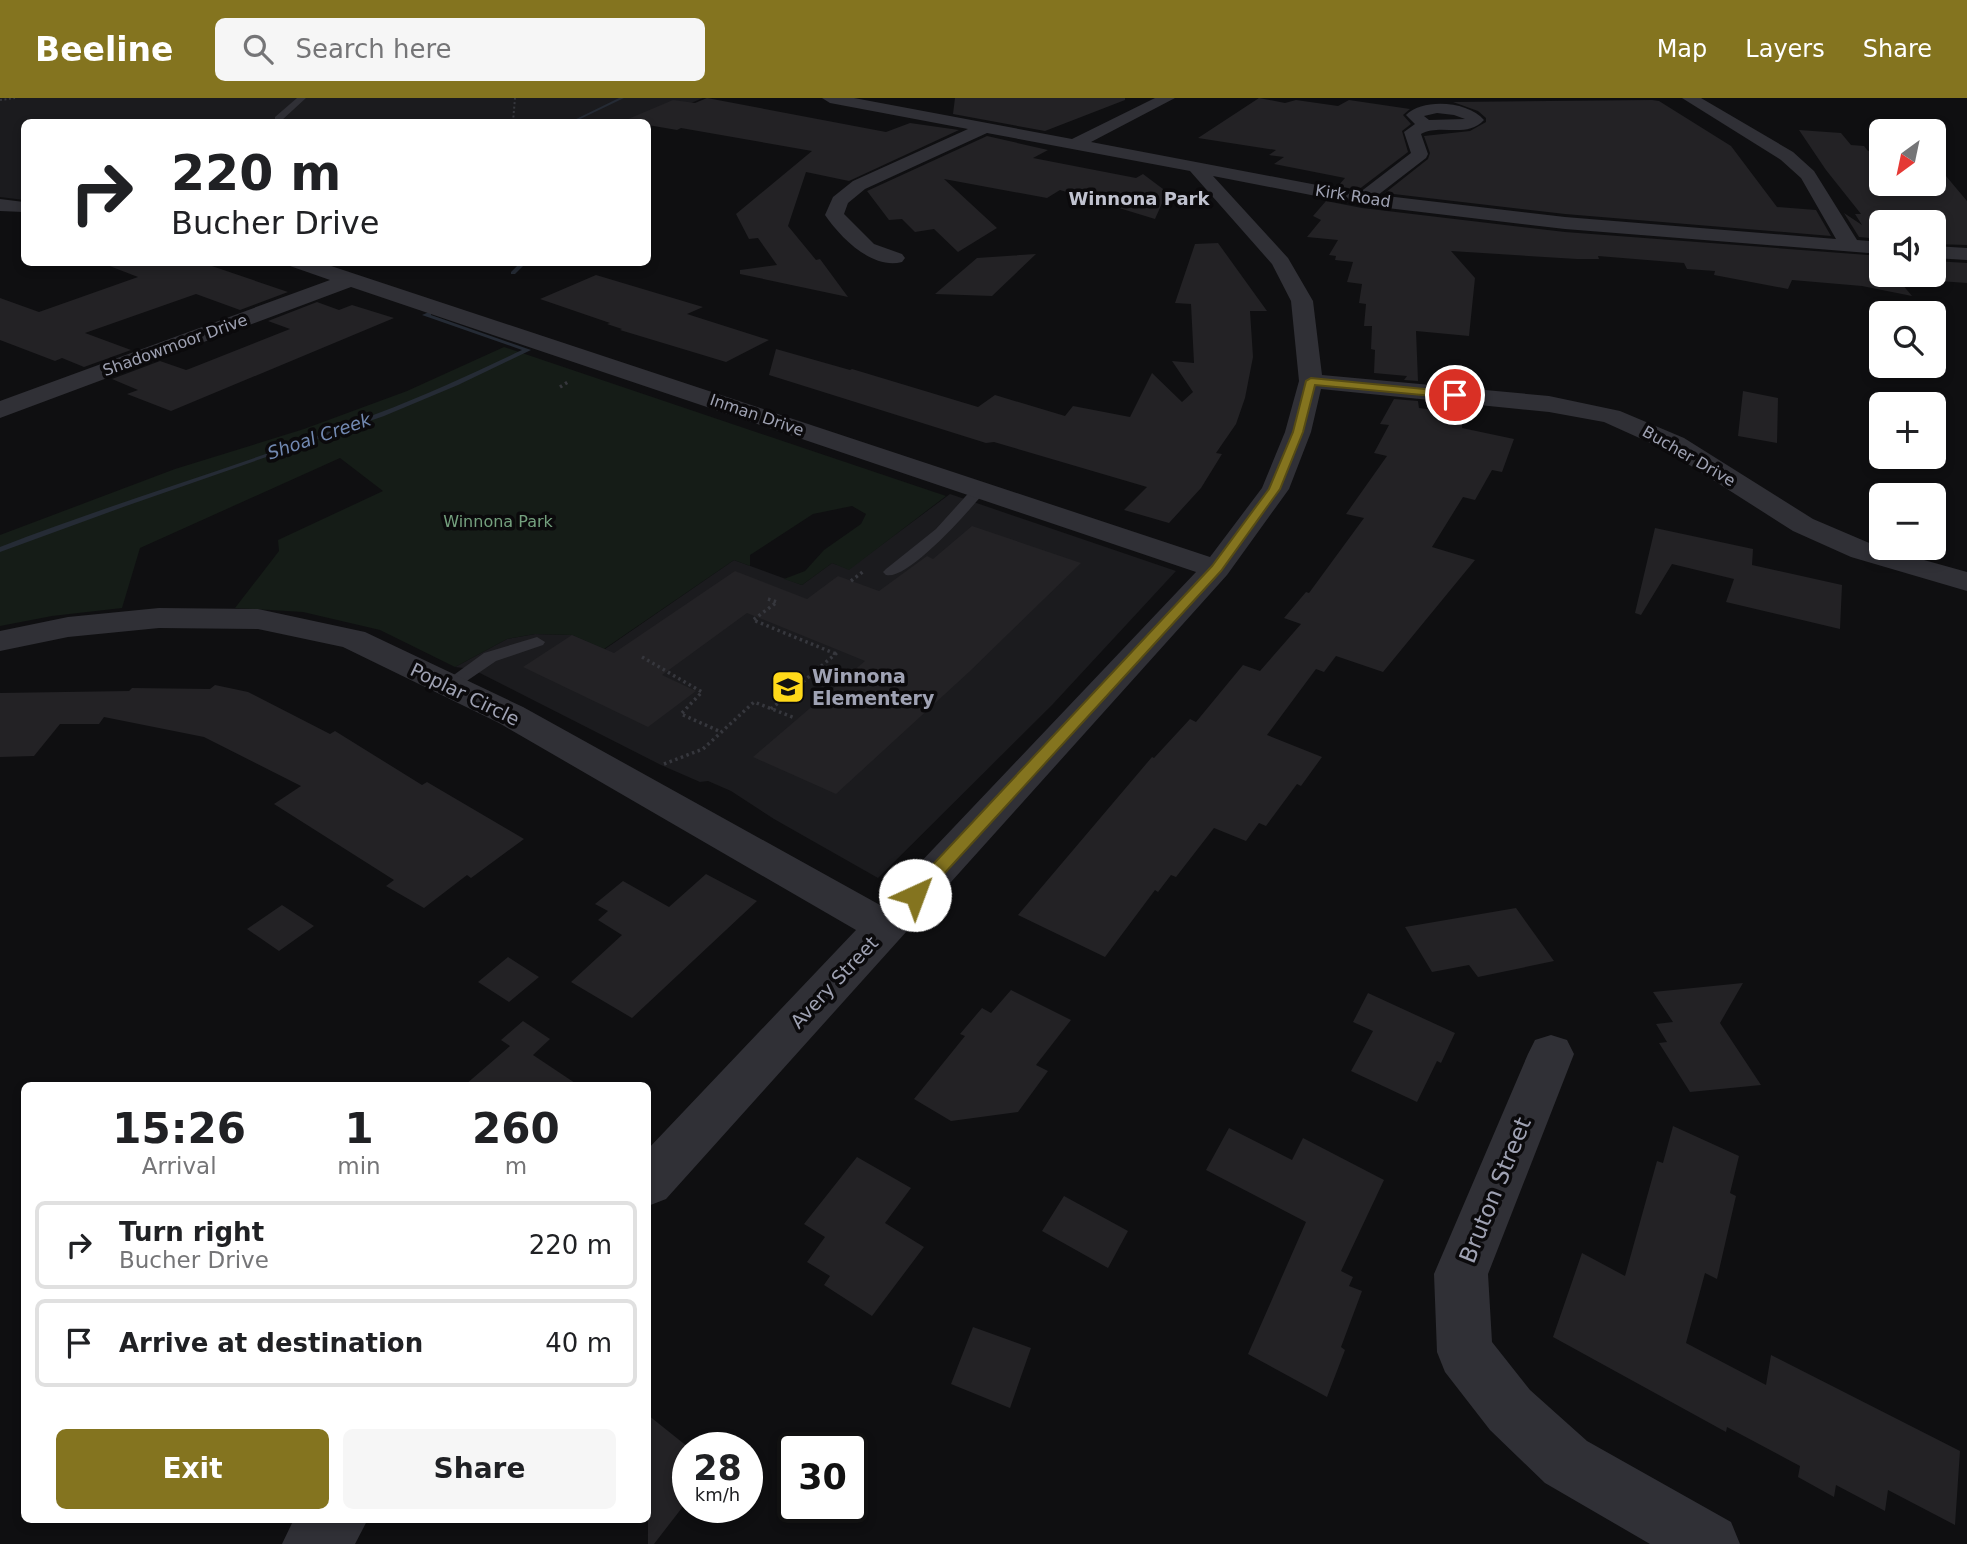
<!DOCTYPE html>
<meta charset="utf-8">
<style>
:root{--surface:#fff;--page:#f6f6f6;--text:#202124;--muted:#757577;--line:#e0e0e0;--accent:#84741f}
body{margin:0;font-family:"DejaVu Sans",sans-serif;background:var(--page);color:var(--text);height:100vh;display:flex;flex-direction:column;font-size:26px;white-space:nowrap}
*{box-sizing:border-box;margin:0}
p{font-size:23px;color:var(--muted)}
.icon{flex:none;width:38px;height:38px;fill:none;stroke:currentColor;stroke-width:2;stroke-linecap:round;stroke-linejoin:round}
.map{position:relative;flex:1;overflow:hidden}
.panel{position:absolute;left:21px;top:984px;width:630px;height:441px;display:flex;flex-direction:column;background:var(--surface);border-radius:10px;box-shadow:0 4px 10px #0003}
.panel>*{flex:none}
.top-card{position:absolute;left:21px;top:21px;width:630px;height:147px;border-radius:10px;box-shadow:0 4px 10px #0003;background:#fff;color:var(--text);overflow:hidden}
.needle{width:46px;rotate:213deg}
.buttons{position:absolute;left:1869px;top:21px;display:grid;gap:14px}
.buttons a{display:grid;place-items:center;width:77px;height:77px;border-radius:10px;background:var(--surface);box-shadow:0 4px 10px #0003;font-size:35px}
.speed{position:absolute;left:672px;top:1334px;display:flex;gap:14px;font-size:35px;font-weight:700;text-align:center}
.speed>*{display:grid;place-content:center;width:91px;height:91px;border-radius:50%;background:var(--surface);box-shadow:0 4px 10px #0003;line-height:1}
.speed small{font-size:18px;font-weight:400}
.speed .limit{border:4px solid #111;border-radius:10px;background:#fff;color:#111}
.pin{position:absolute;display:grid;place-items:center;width:60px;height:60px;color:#fff;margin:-30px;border:4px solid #fff;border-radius:50%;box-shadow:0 2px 7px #0007}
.me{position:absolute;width:77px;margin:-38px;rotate:43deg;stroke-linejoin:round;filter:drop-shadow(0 0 5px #0008)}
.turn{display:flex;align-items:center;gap:24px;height:147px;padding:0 35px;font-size:32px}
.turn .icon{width:91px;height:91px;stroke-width:2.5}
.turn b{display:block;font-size:49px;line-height:60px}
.eta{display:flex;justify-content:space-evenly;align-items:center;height:119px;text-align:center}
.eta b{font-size:42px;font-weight:800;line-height:49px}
.action{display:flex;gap:14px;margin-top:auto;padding:14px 35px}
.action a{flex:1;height:80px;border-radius:10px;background:var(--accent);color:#fff;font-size:28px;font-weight:800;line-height:80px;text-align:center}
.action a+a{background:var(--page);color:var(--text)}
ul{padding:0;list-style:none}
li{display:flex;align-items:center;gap:21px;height:88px;margin:0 14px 10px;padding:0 21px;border:4px solid var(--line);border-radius:10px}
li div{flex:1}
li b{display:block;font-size:26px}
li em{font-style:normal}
header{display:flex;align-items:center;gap:42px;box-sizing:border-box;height:98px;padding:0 35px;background:var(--accent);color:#fff}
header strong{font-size:33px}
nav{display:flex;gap:38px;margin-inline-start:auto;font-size:24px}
.search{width:490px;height:63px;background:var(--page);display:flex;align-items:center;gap:18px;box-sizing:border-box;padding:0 24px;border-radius:10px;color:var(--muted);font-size:26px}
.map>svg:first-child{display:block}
</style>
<header>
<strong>Beeline</strong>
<div class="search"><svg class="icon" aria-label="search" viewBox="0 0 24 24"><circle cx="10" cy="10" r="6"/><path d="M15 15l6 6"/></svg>Search here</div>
<nav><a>Map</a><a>Layers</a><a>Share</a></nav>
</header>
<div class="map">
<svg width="1967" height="1446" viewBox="0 0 1967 1446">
<rect width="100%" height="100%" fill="#0f0f11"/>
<!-- built -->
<path fill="#1b1b1e" d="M0 0H703L646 24H24V102L0 99Z
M950 396 1176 473 1052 607 878 780 774 721 731 693 708 683 700 684 661 667 472 571 455 569 507 541 535 536 572 537 605 551 734 462 802 487 832 465 849 471Z"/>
<!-- green -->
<path fill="#151c17" d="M504 249 946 398 849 472 832 465 802 487 784 481 805 473 824 452 861 426 866 416 852 408 813 416 750 457V468L734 462 604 551 572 537 535 536 507 541 455 569 380 532 303 514 235 510 279 453 278 442 383 393 340 360 140 450 122 510 52 518 0 528V437L175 371 304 331 407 293Z"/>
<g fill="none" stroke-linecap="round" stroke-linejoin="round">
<!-- stream -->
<path fill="#252b35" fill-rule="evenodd" d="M619 0H624L574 24H570Z
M521 164H527L515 176H511V174Z
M429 214 431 215V217L531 252 458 287 384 318 126 408 0 454V449C124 401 252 364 376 316 426 297 474 275 522 252L422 217Z"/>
</g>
<!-- building -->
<path fill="#232225" d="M707 0 886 34 910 25 959 32 849 83 806 74 788 128 816 162 820 161 848 199 740 176V172L777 167 758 140 749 141 736 116 812 53 681 30 677 32 648 27V24H621L673 2 695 5Z
M955 0H1125V2L1045 33 953 16Z
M1259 0 1285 5 1296 2 1338 8 1349 2 1410 11 1403 17 1411 26 1402 33 1408 54 1358 92 1338 88 1345 80 1274 66 1284 59 1269 57 1276 52 1198 40Z
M1652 2 1659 3 1731 48 1777 109 1816 112 1831 138 1565 116 1385 95 1428 61 1430 55 1424 38 1470 33 1486 24V20L1478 13 1453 4Z
M1799 32 1841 35 1851 47 1864 48 1868 53 1877 54 1881 59V86H1934L1935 65 1967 103V147L1934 146V124H1881V141L1859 139 1844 115 1862 127 1855 116H1861L1826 72Z
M987 38 1048 52 1033 60 1136 80 1143 76 1167 94 1155 121 1060 92 1047 100 944 81 997 130 958 154 934 131 915 134 902 121 889 122 867 93Z
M1326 103 1362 110 1565 134 1881 158V177H1934V163L1967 165V185L1897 180 1912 198 1862 188 1792 182 1788 191 1714 177 1715 173 1687 171 1684 165 1598 158 1599 161H1577L1451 153 1475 180 1469 238 1416 233 1418 283 1404 282 1407 278 1374 275 1375 252 1371 251 1372 228H1364L1366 206 1359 205 1362 186 1347 184 1353 164 1335 162 1336 158 1329 157 1338 142 1307 139 1321 122 1313 118Z
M1218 145 1267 213H1250L1253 259 1245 300 1236 326 1216 355 1222 356 1201 390 1169 425 1124 412 1147 389 994 344 986 345 769 277 776 251 850 272 852 271 978 309 995 297 1065 318 1073 308 1130 319 1152 275 1182 304 1193 294 1172 263 1194 265 1191 206 1175 205 1195 146Z
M1036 156 992 198 935 196 977 160Z
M108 164H200L288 194 240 212 196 196 85 235 131 252 84 269 62 260 55 263 0 242V200L39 214 138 179 107 167Z
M596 177 703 209 687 216 769 242 726 264 620 232 622 231 607 226 610 225 540 201Z
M317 204 339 212 352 207 394 220 171 313 127 296 138 292 112 281 160 263 186 272 189 271 290 231 268 223Z
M1743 293 1778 300 1777 345 1738 338Z
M1394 301 1418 303 1419 310 1463 316 1462 330 1514 341 1502 374 1492 372 1475 402 1463 399 1432 449 1475 462 1383 574 1336 558 1324 574 1316 571 1267 637 1322 659 1301 688 1297 686 1266 728 1259 725 1246 743 1214 730 1176 779 1171 777 1158 794 1155 792 1105 859 1018 817 1152 659 1154 660 1190 621 1196 624 1243 567 1260 573 1301 526 1284 520 1306 494 1309 495 1364 420 1346 416 1387 358 1374 355 1389 327 1380 326Z
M972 428 1081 465 969 574 836 696 753 659 865 563 747 515 662 577 696 593 648 629 523 569 572 537 614 555 735 473 807 501 838 478 879 493 927 458 933 461Z
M1655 430 1753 451 1752 467 1842 487 1840 531 1726 504 1734 481 1672 466 1641 517 1635 515Z
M215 587 248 594 330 636 335 633 422 687 427 684 524 741 471 780 467 777 424 810 386 788 394 782 274 706 301 688 204 639 104 619 99 626H60L34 658 0 659V595L129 593 132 590 210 591Z
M706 776 757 803 632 920 571 884 622 837 598 822 608 813 595 806 623 783 669 809Z
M282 807 314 828 279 853 247 831Z
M1516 810 1554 863 1478 879 1469 867 1432 874 1405 829Z
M508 859 539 879 509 904 478 884Z
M1743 885 1720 925 1761 987 1690 994 1659 945 1667 944 1656 926 1673 924 1653 894Z
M1011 892 1071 922 1036 967 1048 973 1018 1014 951 1023 914 1001 965 938 960 936 982 910 991 915Z
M1368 895 1455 935 1441 965 1437 963 1417 1004 1351 973 1373 933 1353 924Z
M523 923 550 941 533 957 578 987H465L510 948 501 942Z
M1673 1028 1739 1058 1730 1095 1736 1098 1717 1181 1705 1175 1686 1245 1766 1287 1771 1257 1960 1353 1955 1427 1888 1392 1885 1413 1836 1387 1834 1399 1798 1379 1800 1368 1727 1329 1726 1334 1553 1239 1582 1155 1625 1178 1657 1063 1663 1065Z
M1229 1030 1292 1062 1303 1040 1384 1082 1341 1173 1353 1179 1349 1188 1362 1193 1341 1249 1345 1252 1327 1299 1248 1256 1306 1124 1206 1072Z
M857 1059 911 1090 885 1125 924 1149 872 1218 824 1187 830 1178 807 1164 825 1139 804 1126Z
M1064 1098 1128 1133 1108 1170 1042 1133Z
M973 1229 1031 1250 1010 1310 951 1286Z
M648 1317 688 1349V1402L654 1446H648Z"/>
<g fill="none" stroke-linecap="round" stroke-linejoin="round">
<!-- path-far1 -->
<path stroke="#36373d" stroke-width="2" stroke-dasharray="2 2.5" stroke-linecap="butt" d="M0 2 15 0
M513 24 515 0"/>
<!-- path -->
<path stroke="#36373d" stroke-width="3.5" stroke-dasharray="2.5 3.5" stroke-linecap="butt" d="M560 289 568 284
M851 483 865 472
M768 501 777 504 753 522 836 556
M642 559 702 594 681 616 721 634
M771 611 839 553
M664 666 703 651 754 604 795 620"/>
<!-- lane -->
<path fill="#303036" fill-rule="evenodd" d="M297 0H306L281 23H275V19Z
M979 388 986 392C972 410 908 483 886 477L883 474 886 471 936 431 974 389Z
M537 539 545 544 543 547 496 563 455 591 449 592 440 587 484 555Z"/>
<!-- street -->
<path fill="#303036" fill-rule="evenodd" d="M822 0H854L1072 41 1155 0H1175L1091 44 1359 95 1411 55 1404 34 1415 26 1406 17C1423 0 1468 3 1484 22 1466 41 1441 25 1421 36L1428 56 1426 60 1378 97 1565 119 1836 141 1801 80 1781 62 1682 0H1701L1793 54 1814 73 1857 142 1881 144V156L1565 131 1362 107 1213 78 1288 160 1313 203 1322 277 1549 298 1620 313 1684 340 1813 421 1881 450 1967 474V493L1851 459 1793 433 1666 352 1604 324 1549 314 1321 291 1311 334 1289 391 1227 477 666 1101 648 1108V1051L856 832 499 625 343 549 258 531 159 530 68 539 0 553V533L68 519 159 510 258 511 365 534 523 609 880 807 1196 474 351 189 0 320V303L330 182 290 168 287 164H319L1210 459 1262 390 1285 334 1299 283 1291 203 1272 166 1190 73 987 35 865 91 848 105 844 116 874 146 902 156 905 160 902 164C872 172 840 139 825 117L833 99 853 83 968 31 830 5ZM1437 15 1454 17 1465 21 1429 22 1424 18Z
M0 101 24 104V114L0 113Z
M1934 148 1967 150V162L1934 160Z
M1551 937 1567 942 1574 956 1488 1176 1492 1244 1530 1292 1587 1343 1731 1424 1740 1446H1650L1545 1385 1490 1332 1445 1274 1437 1254 1434 1176 1528 956 1535 942Z
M294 1421H368L355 1446H282Z"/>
</g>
<!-- route -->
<path fill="#84741f" stroke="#564b14" stroke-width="2" d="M1311 280 1455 294 1460 297 1455 300 1315 287 1303 334 1280 391 1221 473 921 801H909L907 797 909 792 1212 468 1269 391 1293 334 1306 283Z"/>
<!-- icons -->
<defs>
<symbol id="school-square" viewBox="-11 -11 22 22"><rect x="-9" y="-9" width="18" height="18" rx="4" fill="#ffd919" stroke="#0b0a0c"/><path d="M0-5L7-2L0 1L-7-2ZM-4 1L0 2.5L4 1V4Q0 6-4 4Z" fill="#111"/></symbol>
</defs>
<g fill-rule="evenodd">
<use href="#school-square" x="769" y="570" width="38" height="38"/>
</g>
<g text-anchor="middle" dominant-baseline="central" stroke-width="7" stroke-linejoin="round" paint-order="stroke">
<!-- far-street labels -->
<g font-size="16" fill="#9fa2b3" stroke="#0b0a0c">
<text transform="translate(1353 98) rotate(9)">Kirk Road</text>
<text transform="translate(175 247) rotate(-20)">Shadowmoor Drive</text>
<text transform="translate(757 317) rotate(19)">Inman Drive</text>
<text transform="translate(1689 358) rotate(30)">Bucher Drive</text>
</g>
<!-- far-park labels -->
<g font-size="16" fill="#74a07e" stroke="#0b0a0c">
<text x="498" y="423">Winnona Park</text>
</g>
<!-- far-neighbourhood labels -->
<g font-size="18" font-weight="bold" fill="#c0c2cf" stroke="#0b0a0c">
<text x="1139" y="100">Winnona Park</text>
</g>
<!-- far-water labels -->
<g font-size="18" font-style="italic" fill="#7289b2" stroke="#0b0a0c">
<text transform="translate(319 338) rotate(-19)">Shoal Creek</text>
</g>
<!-- poi labels -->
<g font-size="19" font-weight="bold" fill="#9fa2b3" stroke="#0b0a0c" text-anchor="start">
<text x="812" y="578">Winnona<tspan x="812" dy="22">Elementery</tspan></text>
</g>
<!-- street labels -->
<g font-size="19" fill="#9fa2b3" stroke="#0b0a0c">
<text transform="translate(465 596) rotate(26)">Poplar Circle</text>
<text transform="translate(834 884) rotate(-47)">Avery Street</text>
</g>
<!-- near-street labels -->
<g font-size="23" fill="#9fa2b3" stroke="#0b0a0c">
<text transform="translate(1495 1092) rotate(-68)">Bruton Street</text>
</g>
</g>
</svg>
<div class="buttons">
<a><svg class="needle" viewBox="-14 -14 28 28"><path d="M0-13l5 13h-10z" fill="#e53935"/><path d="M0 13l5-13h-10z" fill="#757577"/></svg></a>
<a><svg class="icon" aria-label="sound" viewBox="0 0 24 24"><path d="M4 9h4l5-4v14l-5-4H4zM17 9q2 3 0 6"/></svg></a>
<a><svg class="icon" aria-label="search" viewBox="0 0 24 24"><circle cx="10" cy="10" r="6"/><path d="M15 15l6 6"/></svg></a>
<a>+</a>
<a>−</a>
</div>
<div class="speed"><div>28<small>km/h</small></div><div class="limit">30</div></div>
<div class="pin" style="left:1455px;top:297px;background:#d93025"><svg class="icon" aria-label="arrive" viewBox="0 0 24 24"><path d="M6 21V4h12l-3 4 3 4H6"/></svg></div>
<svg class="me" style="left:915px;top:797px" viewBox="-20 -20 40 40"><circle r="19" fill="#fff"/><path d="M0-13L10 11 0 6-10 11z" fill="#84741f"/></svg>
<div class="top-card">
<div class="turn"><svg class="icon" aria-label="right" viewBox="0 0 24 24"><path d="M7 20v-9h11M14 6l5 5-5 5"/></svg><div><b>220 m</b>Bucher Drive</div></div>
</div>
<section class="panel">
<div class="eta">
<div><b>15:26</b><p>Arrival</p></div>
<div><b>1</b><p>min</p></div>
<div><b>260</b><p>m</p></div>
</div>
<ul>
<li><svg class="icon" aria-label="right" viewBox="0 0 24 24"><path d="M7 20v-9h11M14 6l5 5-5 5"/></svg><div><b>Turn right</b><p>Bucher Drive</p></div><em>220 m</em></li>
<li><svg class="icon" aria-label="arrive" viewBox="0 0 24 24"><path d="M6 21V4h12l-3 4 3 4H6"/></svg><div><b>Arrive at destination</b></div><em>40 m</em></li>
</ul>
<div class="action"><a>Exit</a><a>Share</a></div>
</section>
</div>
